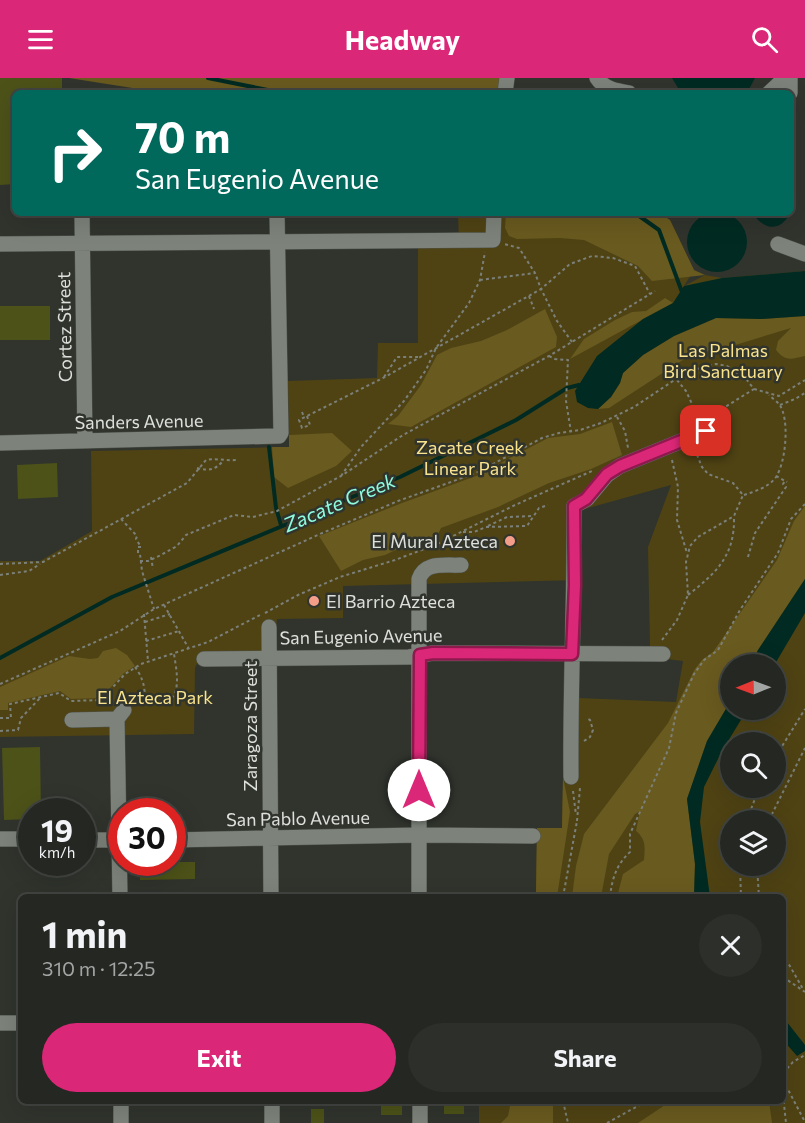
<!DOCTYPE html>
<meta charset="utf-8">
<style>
:root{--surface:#242722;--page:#2c2f2a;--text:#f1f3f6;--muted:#a3a5a5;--line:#414440;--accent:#db2777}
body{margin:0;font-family:Commissioner,sans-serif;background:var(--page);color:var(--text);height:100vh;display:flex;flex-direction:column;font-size:22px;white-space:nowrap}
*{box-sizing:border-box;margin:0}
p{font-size:20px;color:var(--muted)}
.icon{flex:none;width:33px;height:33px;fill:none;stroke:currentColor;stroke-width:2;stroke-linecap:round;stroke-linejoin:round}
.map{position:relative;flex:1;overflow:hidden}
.panel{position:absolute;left:18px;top:816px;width:768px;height:210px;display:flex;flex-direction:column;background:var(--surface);border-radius:9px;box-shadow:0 6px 24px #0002,0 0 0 2px var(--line)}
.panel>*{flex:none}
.hud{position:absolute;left:12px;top:12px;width:782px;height:126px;border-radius:9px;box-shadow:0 6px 24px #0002,0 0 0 2px var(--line);background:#00695c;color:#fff;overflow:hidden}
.needle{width:39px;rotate:269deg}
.buttons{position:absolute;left:720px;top:576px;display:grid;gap:12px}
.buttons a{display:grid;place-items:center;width:66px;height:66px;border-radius:50%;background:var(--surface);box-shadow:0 6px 24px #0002,0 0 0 2px var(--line);font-size:30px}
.speed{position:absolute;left:18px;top:720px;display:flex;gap:12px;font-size:30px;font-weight:700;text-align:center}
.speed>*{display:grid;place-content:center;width:78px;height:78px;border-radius:50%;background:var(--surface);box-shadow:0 6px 24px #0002,0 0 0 2px var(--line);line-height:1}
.speed small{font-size:15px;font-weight:400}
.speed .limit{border:9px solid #d22;background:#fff;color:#111}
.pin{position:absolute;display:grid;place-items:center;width:51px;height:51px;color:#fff;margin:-26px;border-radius:12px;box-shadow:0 3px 9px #0006}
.me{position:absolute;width:66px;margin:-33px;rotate:0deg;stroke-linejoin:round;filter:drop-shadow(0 0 4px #0008)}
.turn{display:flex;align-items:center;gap:21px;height:126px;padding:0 24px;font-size:27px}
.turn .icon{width:78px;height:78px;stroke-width:2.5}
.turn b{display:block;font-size:42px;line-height:51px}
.round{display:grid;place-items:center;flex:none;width:63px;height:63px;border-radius:32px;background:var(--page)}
.overview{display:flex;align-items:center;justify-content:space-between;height:102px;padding:0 24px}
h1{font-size:36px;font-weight:700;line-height:45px}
.button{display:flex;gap:12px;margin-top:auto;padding:12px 24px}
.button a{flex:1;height:69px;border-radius:36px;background:var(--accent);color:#fff;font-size:24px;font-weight:700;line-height:69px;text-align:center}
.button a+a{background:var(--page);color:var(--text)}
header{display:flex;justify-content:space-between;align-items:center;height:78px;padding:0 24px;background:var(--accent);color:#fff;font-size:27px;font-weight:700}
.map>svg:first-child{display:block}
</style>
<header><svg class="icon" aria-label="menu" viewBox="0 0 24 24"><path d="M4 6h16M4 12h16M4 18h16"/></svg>Headway<svg class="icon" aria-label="search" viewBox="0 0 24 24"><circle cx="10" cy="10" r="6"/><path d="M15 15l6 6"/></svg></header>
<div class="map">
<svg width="805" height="1045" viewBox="0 0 805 1045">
<rect width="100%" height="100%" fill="#30342d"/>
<!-- green -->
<path fill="#4f4314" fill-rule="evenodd" d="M458 135H659L670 142 694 192 684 208 705 197 722 200 805 193V1045H479V1023H783V819H533L536 814 537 750H562L563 699H575L578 620 676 624 683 583 667 581 650 569 648 469 671 407 581 432 579 502 343 508V540L277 541 276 549H265V575L201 577 195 590 194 656 0 659V483H40L92 453 91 373 289 369 288 303 377 300 378 265H418V169L459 168ZM730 586H776V632H730ZM730 664H776V710H730ZM730 742H776V788H730Z"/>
<!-- forest -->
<path fill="#695a1f" d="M69 0H500L498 15H164Z
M506 135H659L670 142 694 192 705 197 652 203 638 188 584 162 560 160 517 161 509 158 505 150Z
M665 220 673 225 570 281 584 261 615 242 632 234 646 233Z
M545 231 557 259 556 269 411 349 388 346 398 338 421 307 437 277 451 270 481 263 507 252Z
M805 238V278C791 281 786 284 776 272L778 263 791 250 732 268 692 276 609 330 598 331 611 319 620 305 623 295 643 277 674 258 716 240 761 241Z
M612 344 622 377 591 391 549 405 498 429 441 450 436 461 428 463 419 461 385 477 363 482 341 493 319 458 402 425 476 398 548 360 580 356Z
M332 355 352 373 336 388 288 410 274 399 272 369H289V357Z
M805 428V501L758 572 751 586H730V624L707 663 687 721 695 786 694 819H617L623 796 644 782C645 769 646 761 636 753L640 733 635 736 609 776 601 819H572L576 788 584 756 668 645 695 591 702 582 713 574 777 482 794 443Z
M116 570 127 577 135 588 124 595 101 620 71 621 60 613 8 625V632H0V609L69 578 90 581 98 580 103 573Z
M563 699 570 734 557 819H533L536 814 537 750H562Z
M511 1023H553V1045H501L508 1038Z
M671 1023H769L772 1045H638Z"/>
<!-- water -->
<path fill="#012b22" d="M672 0H755L747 15H681Z
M791 97C805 123 780 173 752 135H790Z
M687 164a30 30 0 1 1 60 0a30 30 0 1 1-60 0Z
M805 193V238L761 241 716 240 674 258 643 277 623 295 620 305 611 319 598 331 588 330 577 324 575 313 597 278 643 241 673 225 684 208 722 200Z
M805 501V535L775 586H751L758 572Z
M730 624V632H747L722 673 704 709 700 744 710 819H694L695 786 687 721 707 663Z
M783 939 805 967V973L797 978 783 962Z"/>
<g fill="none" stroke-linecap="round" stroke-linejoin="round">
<!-- stream -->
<path stroke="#012b22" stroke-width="4" d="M208 0 283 15
M635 135 659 152 682 214
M269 369 276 430 281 447
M0 580 112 519 400 399 516 342 567 310 579 307"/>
</g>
<!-- building -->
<path fill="#4c5218" d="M0 0H62V15H15V106L0 107Z
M0 228H50V262H0Z
M57 385 58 419 18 421 17 387Z
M40 669 41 734H32V741L4 742 2 670Z
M140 784H195V801L140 802Z
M381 1023H402V1037H381Z
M444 1023H464V1036H444Z
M311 1031H324V1045H311Z"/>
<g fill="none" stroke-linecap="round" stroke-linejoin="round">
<defs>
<path id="minor" d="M597 0C604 11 617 13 629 15
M790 0V15
M505 15 507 0
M769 15 785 0
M82 135 85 363
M0 166 493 162 494 135
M778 166 805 176
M0 365 279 358 281 355 277 135
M574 428 587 421 607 397 620 388 706 353
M269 549 271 819
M204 581 409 579 433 575 663 576
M72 642 117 641
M571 699C570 608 575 518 574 428
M0 761H32
M82 762H122
M172 762 419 757 533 758
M120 819 117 641 124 632
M419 819V501C425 483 445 488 461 487
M0 945H21
M272 1023V1045
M121 1045V1023
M420 1045V1023"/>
</defs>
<!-- minor casing -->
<use href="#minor" stroke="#4f534c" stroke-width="16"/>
<!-- path -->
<path stroke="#7c807a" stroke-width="2" stroke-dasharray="3 3" stroke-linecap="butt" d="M480 202 535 195
M529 218 534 231
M572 264 557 243 541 211 570 186 592 178 613 180 635 188 650 216
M549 278 555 281 568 282 566 323 571 354
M384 299 397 279H418
M677 302 686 313 699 341
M754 311 779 318 805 302
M780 327 795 321 805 315
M302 334 304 339
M307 338 310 347 302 350 299 342 383 300 541 211 535 195 519 170 504 166
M617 339 625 353 628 370
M672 382 678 409 677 442 687 475
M197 390C209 393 215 392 223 383
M341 398 361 369 404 323 426 292 436 270 469 225 480 202 485 174
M776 398 787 404
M744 417C756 413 769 409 776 399 786 384 790 340 779 326 776 323 772 320 769 317
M121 441 137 458 136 461 141 469
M488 448 507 439 531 438
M463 454H474L486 449 527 448 539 430 548 427
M141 469H138V475L140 476 142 493 154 531
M151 479 153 491
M748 479 755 455 786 409 783 406 785 403
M140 483H148L161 477 177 468 186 457 234 437 253 439 277 433 341 398 403 357 549 278 655 213
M0 486 43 484 187 405 206 382C217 380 226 383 237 382
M0 497 29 493 40 486
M688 517C716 495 735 478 734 439
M164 527 189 571
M265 535 298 517 340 499 395 482 435 467 515 427 592 393
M144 536 148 583
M145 544 170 536
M662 562 677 542 688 517 686 484 690 468 698 459 734 438 743 417 733 405 708 396 702 389 695 372
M146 563 179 553
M135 589C138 593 141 598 142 602 145 608 143 614 148 620 151 623 157 625 161 625 184 623 176 590 174 576
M0 606 120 553 154 531 320 456 398 423 476 395 542 360 559 355 580 352 601 345 634 329 679 299 697 291 716 286 727 288 746 301 754 311 709 339
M0 640H11L10 626 59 615 71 623 101 622 125 596 141 586 208 564 260 537
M0 653 18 652 21 640 41 619
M584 663 590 659 593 652 590 642 586 640
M776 678 805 631
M573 713 576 737
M747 742 759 710
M769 742 805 670
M577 743 580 710
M740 788 741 819
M757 788 759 819
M563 819 577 743
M610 819C612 801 616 787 630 774V756L669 670 676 635 694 596 704 582 718 572 740 532 778 475 791 441 805 426
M783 876 803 911
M783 899 805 914
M783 995 793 984 805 977
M783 1002 805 1044
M783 1017 786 1045
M563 1023 568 1045
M607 1045 647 1023"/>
<!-- minor -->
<use href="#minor" stroke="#7d837b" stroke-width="15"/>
</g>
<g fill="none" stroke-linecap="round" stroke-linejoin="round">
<defs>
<path id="route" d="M419 712 420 577 433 575 572 576 575 507 574 428 586 421 607 396 620 388 706 353"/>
</defs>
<!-- route casing -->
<use href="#route" stroke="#8e194d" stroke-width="15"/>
<!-- route -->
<use href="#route" stroke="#db2777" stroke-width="10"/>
</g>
<!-- markers -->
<g fill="#f49e89" stroke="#30342d" stroke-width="2">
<circle cx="510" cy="463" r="6"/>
<circle cx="314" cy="523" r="6"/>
</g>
<g text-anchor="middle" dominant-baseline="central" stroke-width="5" stroke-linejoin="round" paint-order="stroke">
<!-- street labels -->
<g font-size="18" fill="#dde0db" stroke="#30342d">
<text transform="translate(64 249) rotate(-91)">Cortez Street</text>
<text transform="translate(139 343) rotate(-1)">Sanders Avenue</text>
<text transform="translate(361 558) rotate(-1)">San Eugenio Avenue</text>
<text transform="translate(250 648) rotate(-90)">Zaragoza Street</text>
<text transform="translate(298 740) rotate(-1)">San Pablo Avenue</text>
</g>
<!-- park labels -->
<g font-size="18" fill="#fae38d" stroke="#30342d">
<text x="723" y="272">Las Palmas<tspan x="723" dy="21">Bird Sanctuary</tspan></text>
<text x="470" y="369">Zacate Creek<tspan x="470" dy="21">Linear Park</tspan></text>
<text x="155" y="619">El Azteca Park</text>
</g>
<!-- poi labels -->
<g font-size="18" fill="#dde0db" stroke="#30342d" text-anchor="end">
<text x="498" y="463">El Mural Azteca</text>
<text x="326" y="523" text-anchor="start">El Barrio Azteca</text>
</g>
<!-- water labels -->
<g font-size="20" font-style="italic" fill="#8efbdf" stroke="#30342d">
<text transform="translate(339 424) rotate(-23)">Zacate Creek</text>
</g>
</g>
</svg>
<div class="buttons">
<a><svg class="needle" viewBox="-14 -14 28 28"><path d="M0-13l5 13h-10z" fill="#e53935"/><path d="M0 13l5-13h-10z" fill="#a3a5a5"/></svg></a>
<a><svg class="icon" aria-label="search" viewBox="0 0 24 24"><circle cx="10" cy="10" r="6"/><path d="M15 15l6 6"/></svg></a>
<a><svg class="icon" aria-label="layers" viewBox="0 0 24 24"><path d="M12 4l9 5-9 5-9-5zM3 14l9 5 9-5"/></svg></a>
</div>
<div class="speed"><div>19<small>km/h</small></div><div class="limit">30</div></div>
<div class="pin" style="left:706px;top:353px;background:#d93025"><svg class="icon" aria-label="arrive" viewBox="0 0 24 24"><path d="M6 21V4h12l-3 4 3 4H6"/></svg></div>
<svg class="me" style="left:419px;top:712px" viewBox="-20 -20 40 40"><circle r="19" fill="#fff"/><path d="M0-13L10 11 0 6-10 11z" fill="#db2777"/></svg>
<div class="hud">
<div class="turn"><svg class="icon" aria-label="right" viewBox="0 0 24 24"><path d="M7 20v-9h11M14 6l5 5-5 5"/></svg><div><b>70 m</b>San Eugenio Avenue</div></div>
</div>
<section class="panel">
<div class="overview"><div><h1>1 min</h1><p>310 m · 12:25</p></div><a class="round"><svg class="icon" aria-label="close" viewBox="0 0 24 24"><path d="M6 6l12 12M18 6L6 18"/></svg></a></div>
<div class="button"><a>Exit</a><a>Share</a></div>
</section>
</div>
